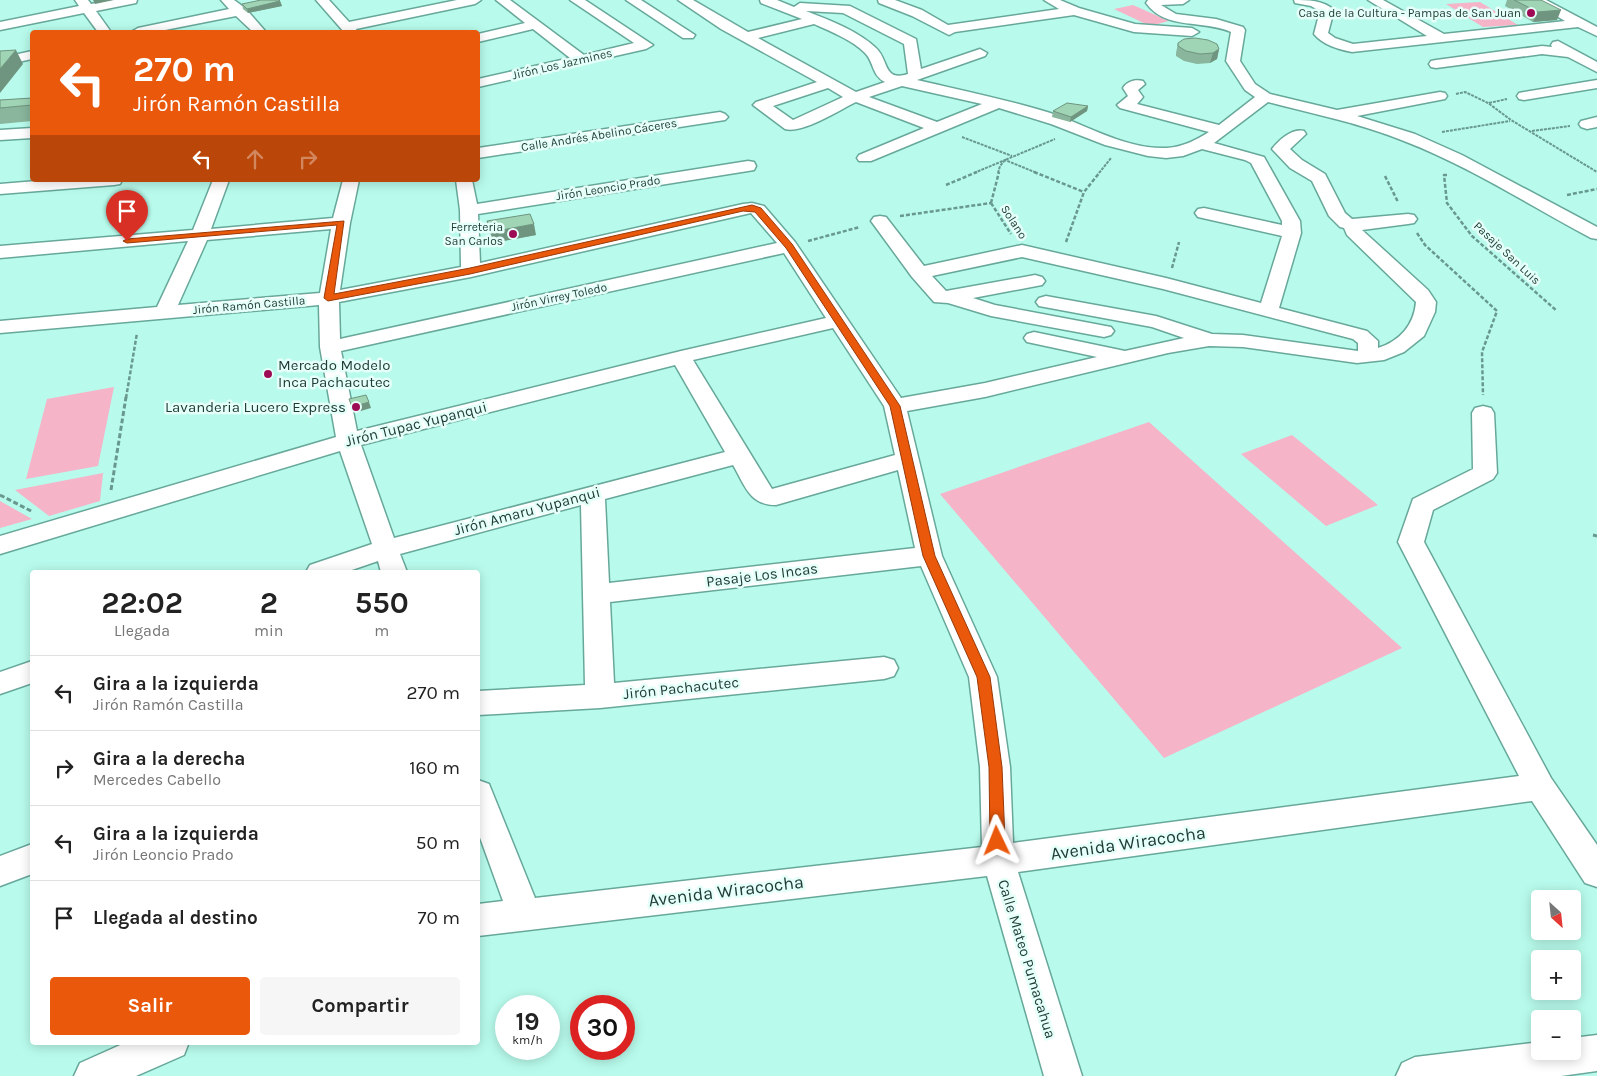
<!DOCTYPE html>
<html lang="es">
<meta charset="utf-8">
<style>
:root{--surface:#fff;--page:#f6f6f6;--text:#222;--muted:#767676;--line:#e0e0e0;--accent:#ea580c}
body{margin:0;font-family:Karla,sans-serif;background:var(--page);color:var(--text);height:100vh;display:flex;flex-direction:column;font-size:19px;white-space:nowrap}
*{box-sizing:border-box;margin:0}
p{font-size:16px;color:var(--muted)}
.icon{flex:none;width:28px;height:28px;fill:none;stroke:currentColor;stroke-width:2;stroke-linecap:round;stroke-linejoin:round}
.map{position:relative;flex:1;overflow:hidden}
.panel{position:absolute;left:30px;top:570px;width:450px;height:475px;display:flex;flex-direction:column;background:var(--surface);border-radius:5px;box-shadow:0 2px 12px #0003}
.panel>*{flex:none}
.banner{position:absolute;left:30px;top:30px;width:450px;height:152px;border-radius:5px;box-shadow:0 2px 12px #0003;background:#ea580c;color:#fff;overflow:hidden}
.needle{width:32px;rotate:153deg}
.buttons{position:absolute;left:1531px;top:890px;display:grid;gap:10px}
.buttons a{display:grid;place-items:center;width:50px;height:50px;border-radius:5px;background:var(--surface);box-shadow:0 2px 12px #0003;font-size:25px}
.speed{position:absolute;left:495px;top:995px;display:flex;gap:10px;font-size:25px;font-weight:700;text-align:center}
.speed>*{display:grid;place-content:center;width:65px;height:65px;border-radius:50%;background:var(--surface);box-shadow:0 2px 12px #0003;line-height:1}
.speed small{font-size:12px;font-weight:400}
.speed .limit{border:8px solid #d22;background:#fff;color:#111}
.pin{position:absolute;display:grid;place-items:center;width:42px;height:42px;color:#fff;margin:-51px -21px;border-radius:50% 50% 50% 0;rotate:-45deg;box-shadow:0 0 5px #0007}
.pin .icon{rotate:45deg}
.me{position:absolute;width:55px;margin:-28px;rotate:358deg;stroke-linejoin:round;filter:drop-shadow(0 0 4px #0008)}
.turn{display:flex;align-items:center;gap:18px;height:105px;padding:0 20px;font-size:22px}
.turn .icon{width:65px;height:65px;stroke-width:2.5}
.turn b{display:block;font-size:35px;line-height:42px}
.lanes{display:flex;align-items:center;height:48px;padding:0 20px;background:#0003;justify-content:center;gap:25px;direction:ltr}
.lanes .off{opacity:.35}
.eta{display:flex;justify-content:space-evenly;align-items:center;height:85px;text-align:center}
.eta b{font-size:30px;font-weight:700;line-height:35px}
.primary-button{display:flex;gap:10px;margin-top:auto;padding:10px 20px}
.primary-button a{flex:1;height:58px;border-radius:5px;background:var(--accent);color:#fff;font-size:20px;font-weight:700;line-height:58px;text-align:center}
.primary-button a+a{background:var(--page);color:var(--text)}
ul{padding:0;list-style:none}
li{display:flex;align-items:center;gap:15px;height:75px;padding:0 20px;border-top:1px solid var(--line)}
li div{flex:1}
li b{display:block;font-size:19px}
li em{font-style:normal}
.map>svg:first-child{display:block}
</style>
<div class="map">
<svg width="1597" height="1076" viewBox="0 0 1597 1076">
<rect width="100%" height="100%" fill="#b8fbec"/>
<!-- green -->
<path fill="#f5b4c8" d="M1480 2 1518 25 1483 27 1446 4Z
M1133 5 1169 21 1150 26 1114 9Z
M114 387 98 466 26 479 47 399Z
M1149 422 1402 648 1164 758 940 494Z
M1292 435 1378 505 1326 526 1241 454Z
M103 473 100 501 49 516 15 490Z
M0 501 32 519 0 528Z"/>
<g fill="none" stroke-linecap="round" stroke-linejoin="round">
<defs>
<path id="street" d="M75 0H88L91 4 112 0H137L136 3 96 11 111 32H98L84 13 0 30V22L79 6Z
M221 0H234L245 8 266 32H253L236 16 155 32H131L138 28 229 9Z
M316 0H329L349 22 457 0H481L475 4 356 29 357 32H344Z
M496 0H510L584 55 634 43 570 0H585L653 45 646 49 478 87V79L570 58 533 29 478 42V34L525 23Z
M626 0H641L695 35 693 38H683Z
M678 0H693L748 32 802 19 761 3 760 0H777L794 7 800 3 850 6 916 39 921 69 980 49 987 53 985 56 917 80C960 90 1004 99 1047 112 1085 124 1126 150 1167 148 1183 147 1196 140 1209 132L1120 108 1117 105 1128 96 1123 88C1127 81 1136 79 1143 81L1145 84 1138 90 1143 97 1137 104 1219 125 1255 97 1245 90 1226 61 1231 32C1203 19 1166 31 1146 3L1148 0H1189L1183 4 1161 5 1176 14 1216 19 1243 27 1245 30 1240 61 1255 84 1270 94 1337 110 1440 92 1445 93 1447 96 1445 99 1357 116 1415 134 1462 155 1597 227V239L1591 238C1529 205 1469 166 1404 141 1360 123 1313 114 1268 102L1214 143 1264 157 1300 221 1301 233 1279 308 1367 331 1378 341V348C1400 341 1414 325 1416 302L1347 235 1344 228 1340 227 1329 216 1312 181 1290 168 1272 149C1279 140 1292 128 1304 131L1306 134 1290 149 1302 160 1325 174 1345 213 1352 219 1408 214 1414 215 1417 219 1414 223 1408 224 1362 230 1428 290 1436 302 1435 312 1424 336 1404 352 1384 360 1357 363 1243 347 1209 346 1168 353 985 397 907 411 942 556 997 677 1010 767 1013 843 1519 776 1398 542 1413 499 1473 469 1472 413 1475 408 1483 406 1491 408 1494 413 1497 473 1493 479 1433 510 1424 542 1551 778 1597 845V887L1585 883 1532 801 1018 872 1082 1076H1044L987 876 478 936V904L503 901 478 832V780L489 784 535 898 982 847 980 767 969 677 921 566 610 602 614 683 884 657 894 660 898 668 894 676 884 679 600 708 478 715V691L585 685 581 505 400 554 407 572H381L378 561 346 572H306L310 565 372 544 340 451 0 554V536L336 437 320 347 319 305 0 333V321L157 307 188 241 0 258V246L193 230 213 180H229L211 229 333 218 343 180H359L350 223 340 290 461 267 460 210 456 180H472L477 204 748 161 754 162 756 166 754 170 748 171 478 214 480 263 743 204 752 203 764 206 795 242 901 398 985 383 1097 357 1027 342 1024 338 1027 334 1034 332 1125 351 1184 338 1152 327 1039 306 1036 302 1039 298 1046 296 1156 316 1212 334 1243 335 1358 351V343L1353 339 1163 289 1022 257 932 276 946 291 1035 275 1042 277 1045 281 1042 285 973 298 995 305 1111 327 1114 331 1111 335 1104 337 991 316 948 303 934 302 912 277 874 225 871 221 874 217 880 216 886 217 924 266 1022 245 1166 278 1261 303 1282 236 1198 217 1195 213 1198 209 1204 208 1282 225V221L1251 163 1245 160 1202 149 1183 156 1166 158 1148 156 1105 145 1051 124 999 108 871 161H859L857 158 859 155 924 128 856 102C839 110 803 134 785 129L753 105 756 102 817 82 721 29ZM806 11 843 13 904 44 908 74C883 82 889 60 876 48 857 30 829 20 806 11ZM814 24C832 32 852 40 865 53 874 62 872 76 885 82L856 92 758 38ZM902 86 982 104 937 122 869 97ZM828 88 843 97 793 120 773 106ZM751 213 777 243 340 339 339 302 471 277ZM331 229 320 293 178 305 207 240ZM784 253 826 318 681 351 357 431 341 351ZM833 328 884 406 895 455 772 489 693 360ZM675 365 725 452 394 538 361 445ZM733 465C745 485 749 505 776 505L898 470 915 548 609 583 605 499Z
M878 0H895L922 10 948 25 1059 9 1044 0H1060L1079 8 1135 24 1192 28 1199 32 1192 36 1134 32 1074 15 955 32 949 35 912 16 879 3Z
M1294 0C1308 0 1323 0 1334 10L1328 33 1335 38 1353 44 1427 36 1368 0H1383L1444 34 1565 21 1530 0H1546L1597 27V36L1578 27 1352 52C1338 49 1323 45 1314 34L1320 11 1311 6 1295 3Z
M1558 41 1597 62V72L1568 57 1542 54 1436 68 1431 67 1429 64 1431 61 1436 60 1542 46 1552 47 1551 45 1553 42Z
M32 51V59L0 66V58Z
M1597 80V88L1524 100 1519 99 1517 96 1519 93 1524 92Z
M720 112 725 114 728 117 725 120 478 158V148Z
M1597 117V127L1587 129 1581 127 1579 124 1581 121Z
M32 128V138L0 140V130Z
M49 180H122L120 184 114 185 0 194V184Z
M32 661V683L0 694V672Z
M32 844V874L0 886V856Z
M1597 1035V1071L1561 1076H1396L1402 1063 1415 1057 1540 1042V1051H1572V1038Z
M127 1042H189L184 1055 136 1076H74L80 1063Z"/>
</defs>
<!-- street casing -->
<use href="#street" stroke="#67a89a" stroke-width="3"/>
<!-- path-far2 -->
<path stroke="#69988e" stroke-width="2" stroke-dasharray="3 1" stroke-linecap="butt" d="M1456 94 1465 92 1488 103 1511 120 1597 172
M1489 103 1507 99
M1532 131 1570 126
M1442 132 1510 121
M962 137 1012 156
M974 173 1005 160 1037 173
M998 173 1000 166 1005 160 1055 139
M1099 173 1111 158"/>
<!-- path-far1 -->
<path stroke="#69988e" stroke-width="2.5" stroke-dasharray="4 2" stroke-linecap="butt" d="M1034 172 1084 192
M1447 175H1444L1447 203 1472 236 1557 311
M1385 176 1398 202
M946 185 977 172
M1567 195 1597 189
M991 203 999 172
M991 203 1011 234
M900 216 991 203
M1417 233 1425 245 1497 311 1482 352 1483 395
M808 241 860 227
M1066 242 1084 192 1100 172
M1172 268 1179 242
M126 398 137 333"/>
<!-- path -->
<path stroke="#69988e" stroke-width="3" stroke-dasharray="5 2.5" stroke-linecap="butt" d="M111 490 126 397
M0 495 33 512
M1593 535 1597 536"/>
<!-- street -->
<use href="#street" fill="#fff" fill-rule="evenodd"/>
</g>
<!-- wall -->
<path fill="#89b69c" d="M1507 0H1541L1557 20 1533 22 1505 6Z
M280 1 282 6 248 13 243 9 242 4Z
M1178 43 1219 49 1217 59 1210 63 1197 64 1184 61 1176 56V53Z
M32 98V121L0 124V100Z
M1088 106 1087 111 1070 122 1052 117 1053 111Z
M487 221 536 235 493 243Z"/>
<!-- shaded-wall -->
<path fill="#6f947f" d="M93 0H114L95 4Z
M280 1 282 6 248 13 247 9Z
M1561 10 1557 20 1533 22 1538 12Z
M1219 49 1217 59 1210 63 1213 53Z
M16 50 23 64 0 93V69Z
M1088 106 1087 111 1070 122 1071 117Z
M534 224 536 235 493 243 491 232Z
M369 402 371 408 354 413 352 407Z"/>
<!-- building -->
<path fill="#9fd4b5" stroke="#6f947f" d="M261 0H279L280 1 247 9 242 4Z
M1514 0H1541L1561 10 1538 12Z
M1195 38 1208 40 1217 44 1219 49 1213 53 1200 54 1186 51 1178 46V43L1184 39Z
M16 50 0 69V51Z
M32 98V105L0 108V100Z
M1067 103 1088 106 1071 117 1053 111Z
M530 214 534 224 491 232 487 221Z
M366 395 369 402 352 407 349 399Z"/>
<!-- route -->
<path fill="#ea580c" stroke="#983908" d="M752 205 761 208 792 244 900 406 935 556 990 677 1002 767 1005 841 1003 846 997 848 992 846 990 841 989 767 977 677 923 556 890 406 786 248 755 212 743 211 470 274 328 301 324 298 337 225 127 243 123 241 127 239 344 221 334 294 470 268Z"/>
<!-- markers -->
<g fill="#9e0b55" stroke="#e5fff9" stroke-width="2">
<circle cx="1531" cy="13" r="5"/>
<circle cx="513" cy="234" r="5"/>
<circle cx="268" cy="374" r="5"/>
<circle cx="356" cy="407" r="5"/>
</g>
<g text-anchor="middle" dominant-baseline="central" stroke-width="5" stroke-linejoin="round" paint-order="stroke">
<!-- far-poi labels -->
<g font-size="12" fill="#1f3a34" stroke="#e5fff9" text-anchor="end">
<text x="1521" y="13">Casa de la Cultura - Pampas de San Juan</text>
<text x="503" y="227">Ferreteria<tspan x="503" dy="14">San Carlos</tspan></text>
</g>
<!-- far-street labels -->
<g font-size="12" fill="#1f3a34" stroke="#e5fff9">
<text transform="translate(562 64) rotate(-13)">Jirón Los Jazmines</text>
<text transform="translate(599 135) rotate(-9)">Calle Andrés Abelino Cáceres</text>
<text transform="translate(608 188) rotate(-9)">Jirón Leoncio Prado</text>
<text transform="translate(1014 222) rotate(57)">Solano</text>
<text transform="translate(1507 253) rotate(43)">Pasaje San Luis</text>
<text transform="translate(559 297) rotate(-12)">Jirón Virrey Toledo</text>
<text transform="translate(249 305) rotate(-5)">Jirón Ramón Castilla</text>
</g>
<!-- poi labels -->
<g font-size="15" fill="#1f3a34" stroke="#e5fff9" text-anchor="start">
<text x="278" y="365">Mercado Modelo<tspan x="278" dy="17">Inca Pachacutec</tspan></text>
<text x="346" y="407" text-anchor="end">Lavanderia Lucero Express</text>
</g>
<!-- street labels -->
<g font-size="15" fill="#1f3a34" stroke="#e5fff9">
<text transform="translate(416 424) rotate(-14)">Jirón Tupac Yupanqui</text>
<text transform="translate(527 511) rotate(-15)">Jirón Amaru Yupanqui</text>
<text transform="translate(762 575) rotate(-7)">Pasaje Los Incas</text>
<text transform="translate(681 688) rotate(-6)">Jirón Pachacutec</text>
<text transform="translate(1027 959) rotate(73)">Calle Mateo Pumacahua</text>
</g>
<!-- near-street labels -->
<g font-size="18" fill="#1f3a34" stroke="#e5fff9">
<text transform="translate(1128 843) rotate(-8)">Avenida Wiracocha</text>
<text transform="translate(726 891) rotate(-7)">Avenida Wiracocha</text>
</g>
</g>
</svg>
<div class="buttons">
<a><svg class="needle" viewBox="-14 -14 28 28"><path d="M0-13l5 13h-10z" fill="#e53935"/><path d="M0 13l5-13h-10z" fill="#767676"/></svg></a>
<a>+</a>
<a>−</a>
</div>
<div class="speed"><div>19<small>km/h</small></div><div class="limit">30</div></div>
<div class="pin" style="left:127px;top:241px;background:#d93025"><svg class="icon" aria-label="arrive" viewBox="0 0 24 24"><path d="M6 21V4h12l-3 4 3 4H6"/></svg></div>
<svg class="me" style="left:997px;top:841px" viewBox="-20 -20 40 40"><path d="M0-17L14 15 0 8-14 15z" fill="#ea580c" stroke="#fff" stroke-width="4"/></svg>
<div class="banner">
<div class="turn"><svg class="icon" aria-label="left" viewBox="0 0 24 24"><path d="M17 20v-9H6M10 6l-5 5 5 5"/></svg><div><b>270 m</b>Jirón Ramón Castilla</div></div>
<div class="lanes"><svg class="icon" aria-label="left" viewBox="0 0 24 24"><path d="M17 20v-9H6M10 6l-5 5 5 5"/></svg><svg class="icon off" aria-label="ahead" viewBox="0 0 24 24"><path d="M12 20V5M6 11l6-6 6 6"/></svg><svg class="icon off" aria-label="right" viewBox="0 0 24 24"><path d="M7 20v-9h11M14 6l5 5-5 5"/></svg></div>
</div>
<section class="panel">
<div class="eta">
<div><b>22:02</b><p>Llegada</p></div>
<div><b>2</b><p>min</p></div>
<div><b>550</b><p>m</p></div>
</div>
<ul>
<li><svg class="icon" aria-label="left" viewBox="0 0 24 24"><path d="M17 20v-9H6M10 6l-5 5 5 5"/></svg><div><b>Gira a la izquierda</b><p>Jirón Ramón Castilla</p></div><em>270 m</em></li>
<li><svg class="icon" aria-label="right" viewBox="0 0 24 24"><path d="M7 20v-9h11M14 6l5 5-5 5"/></svg><div><b>Gira a la derecha</b><p>Mercedes Cabello</p></div><em>160 m</em></li>
<li><svg class="icon" aria-label="left" viewBox="0 0 24 24"><path d="M17 20v-9H6M10 6l-5 5 5 5"/></svg><div><b>Gira a la izquierda</b><p>Jirón Leoncio Prado</p></div><em>50 m</em></li>
<li><svg class="icon" aria-label="arrive" viewBox="0 0 24 24"><path d="M6 21V4h12l-3 4 3 4H6"/></svg><div><b>Llegada al destino</b></div><em>70 m</em></li>
</ul>
<div class="primary-button"><a>Salir</a><a>Compartir</a></div>
</section>
</div>
